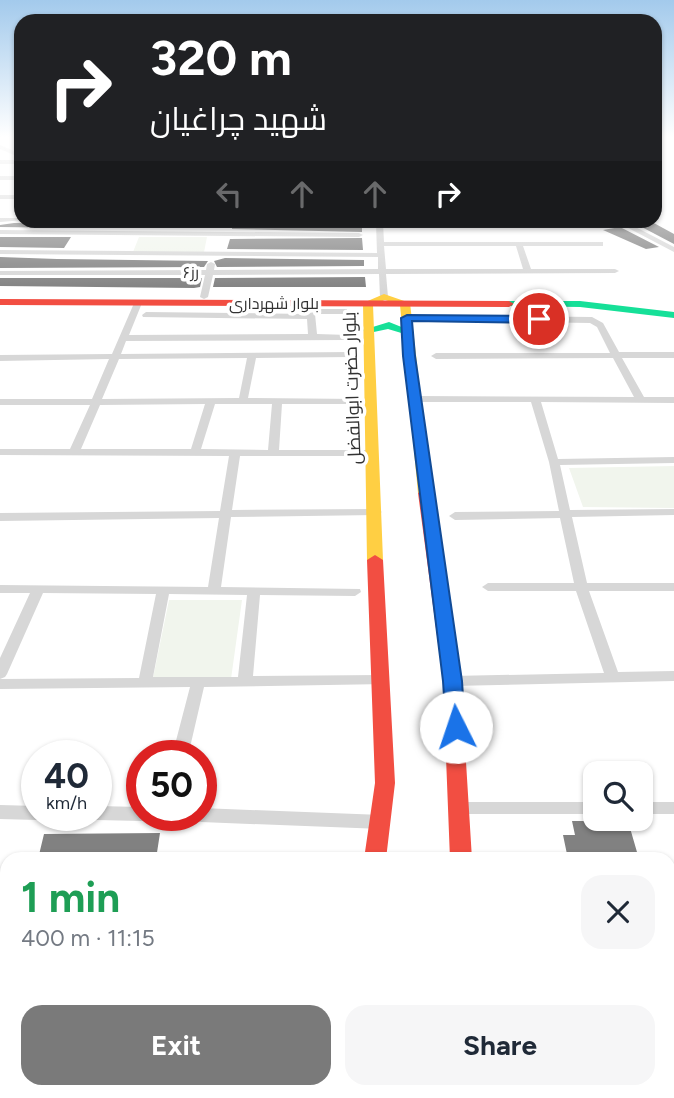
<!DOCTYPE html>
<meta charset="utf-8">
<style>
:root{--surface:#fff;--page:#f6f6f7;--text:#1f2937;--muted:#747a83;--accent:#7a7a7a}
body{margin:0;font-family:Figtree,Cairo,sans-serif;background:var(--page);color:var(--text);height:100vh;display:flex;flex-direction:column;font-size:26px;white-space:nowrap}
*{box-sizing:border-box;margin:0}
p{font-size:23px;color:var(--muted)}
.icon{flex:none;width:38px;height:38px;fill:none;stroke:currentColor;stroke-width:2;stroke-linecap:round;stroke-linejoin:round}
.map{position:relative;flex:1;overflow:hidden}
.side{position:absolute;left:0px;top:852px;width:676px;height:247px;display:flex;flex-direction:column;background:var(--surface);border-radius:21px 21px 0 0;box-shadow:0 2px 5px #0004}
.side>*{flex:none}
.guide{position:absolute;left:14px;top:14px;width:648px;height:214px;border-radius:21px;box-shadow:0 2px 5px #0004;background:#202124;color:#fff;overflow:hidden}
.buttons{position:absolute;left:583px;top:761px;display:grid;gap:14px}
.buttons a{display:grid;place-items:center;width:70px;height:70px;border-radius:14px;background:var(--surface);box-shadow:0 2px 5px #0004;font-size:35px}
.speed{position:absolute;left:21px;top:740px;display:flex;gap:14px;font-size:35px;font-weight:700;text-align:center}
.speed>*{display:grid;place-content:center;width:91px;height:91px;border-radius:50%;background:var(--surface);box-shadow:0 2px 5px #0004;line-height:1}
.speed small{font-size:18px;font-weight:400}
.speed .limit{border:10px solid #d22;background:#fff;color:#111}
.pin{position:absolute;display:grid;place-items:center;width:60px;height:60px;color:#fff;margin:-30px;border:4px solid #fff;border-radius:50%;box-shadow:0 2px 7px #0007}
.me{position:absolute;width:77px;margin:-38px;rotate:356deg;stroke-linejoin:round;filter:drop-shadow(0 0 5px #0008)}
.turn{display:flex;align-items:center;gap:24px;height:147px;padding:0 21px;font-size:32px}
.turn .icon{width:91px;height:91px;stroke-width:2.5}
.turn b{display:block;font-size:49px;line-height:60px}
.lanes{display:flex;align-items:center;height:66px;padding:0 21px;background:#0003;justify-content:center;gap:35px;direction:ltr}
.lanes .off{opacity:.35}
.round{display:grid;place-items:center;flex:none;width:74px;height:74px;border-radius:21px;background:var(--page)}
.overview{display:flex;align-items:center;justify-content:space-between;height:119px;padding:0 21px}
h1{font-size:42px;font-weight:700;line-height:52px;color:#1e9e55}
.cta{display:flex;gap:14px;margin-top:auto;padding:14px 21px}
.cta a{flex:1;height:80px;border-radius:21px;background:var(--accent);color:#fff;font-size:28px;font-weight:700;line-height:80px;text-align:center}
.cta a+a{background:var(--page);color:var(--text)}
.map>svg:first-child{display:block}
</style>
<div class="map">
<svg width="674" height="1098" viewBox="0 0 674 1098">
<rect width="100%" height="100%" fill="#fff"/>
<!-- green -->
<path fill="#f1f5ed" d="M139 237H207L204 252H133Z
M674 466V508L583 507 569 468Z
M169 600H242L231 679 153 678Z"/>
<!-- building -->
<path fill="#818181" d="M652 222 674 234V244L636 224Z
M14 223H16L80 224 77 228 0 227V225Z
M232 225 362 226V232L232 229Z
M620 227 659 247 646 249 603 230Z
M0 237H71L64 248 0 247Z
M362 238 363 250 227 249 230 239Z
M0 257 57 259 208 261 204 267 0 268Z
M225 258 364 260V266L217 267 214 261Z
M365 277 366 287H213L215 278Z
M0 278H202L200 287 194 288 0 286Z
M572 821H628L639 859H568L563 835H575Z
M160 833 156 859H38L44 834Z"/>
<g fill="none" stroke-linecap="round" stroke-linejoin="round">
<!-- street -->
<path fill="#d7d7d7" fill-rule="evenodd" d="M0 145 21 154V158L0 149Z
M0 160H21V164H0Z
M0 176H21V180H0Z
M0 195H21V199H0Z
M0 218H21V220H24L0 222Z
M141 220H566L563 223H383L384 242H603V246H523L531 269H615L619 271 615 273 386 274 388 297 384 299 380 297 379 274 213 275 208 297 204 299 200 297 205 275H0V271L206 270 207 264 211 262 215 264 214 270 378 269V257L0 254V250L377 253 376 223 144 222ZM384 246H516L523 269H386Z
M613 220H622L674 247V252Z
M0 230 359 233 363 235 359 237 0 234Z
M135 301 142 303 129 335 308 334 307 319 143 317 142 315 146 312 307 314 308 310 311 309H347V313L344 314H315L317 334 348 335 349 337 345 340 126 341 121 354 354 352V356L351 357 256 358 248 398 359 399 361 401 356 404H282L279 450H373L378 453 373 456H240L232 510 376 509 382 512 376 515 231 517 221 587 360 589 361 592 355 596 260 595 253 676 381 675 386 676 388 680 386 684 204 687 188 756H172L190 687 0 689V679L139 678 156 594 43 593 7 674 5 677 0 679V658L30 593H0V585L208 587 219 518 0 521V513L220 511 229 456 0 455V449H70L90 405H0V399H92L109 359 0 361V355L112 354ZM247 358 239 398 102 399 119 359ZM205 404 191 449H81L100 405ZM215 404H272L268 450 201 449ZM169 594 247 595 238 677H153Z
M407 315 592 317 603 323 619 352H674V358H622L644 397H674V403L541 402 558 459 674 457V463L560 465 570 510 674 509V515L572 517 587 583H674V591H589L618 672 674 671V681L452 686 447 685 445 681 447 677 452 676 604 673 576 591H488L482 587 488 583H574L560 518 455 520 449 516 455 512 559 511 549 462 531 402H415L410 399 415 396 634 397 613 358 436 359 431 356 436 353H610L597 327 590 323 404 320V316Z
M461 802H595V814H461L455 813 453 808 455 803Z
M640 802H674V814H640Z
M0 805 37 806V816H44L37 820 0 819Z
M96 806 142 807V816H149L148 819 142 821 96 820 89 816H96Z
M201 808 382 815 388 817 390 822 388 827 382 829 201 822 195 820 193 816H201Z
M668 946 674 948V966L668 963Z
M0 989H7V1007H0Z
M531 1092H561L564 1098H534Z"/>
<!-- fast -->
<path fill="#16e098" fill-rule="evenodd" d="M509 301H580L674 312V318L580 307 505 306V302Z
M389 322 414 332 408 335 388 329 369 333 363 330Z"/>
<!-- slow -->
<path fill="#ffcf43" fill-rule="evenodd" d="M384 294 410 303 432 493 425 497 418 493 400 305 385 300 373 305 383 560 375 565 367 560 363 303Z
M293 1092H321L318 1098H290Z
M399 1092H427L425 1098H397Z"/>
<!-- jam -->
<path fill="#f24e42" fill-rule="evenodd" d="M0 299 509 301 514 304 509 307 0 305Z
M425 489 432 493 461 681 472 859H450L443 681 418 493Z
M375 555 383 560 395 783 386 859H364L375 783 367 560Z"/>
</g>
<!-- sky -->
<linearGradient id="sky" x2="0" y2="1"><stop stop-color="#a3caec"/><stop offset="0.47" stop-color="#fff"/><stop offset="1" stop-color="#fff" stop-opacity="0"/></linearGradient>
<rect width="674" height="291" fill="url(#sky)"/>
<!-- route -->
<path fill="#1a73e8" stroke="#114b97" stroke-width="2" d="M407 315 539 316 545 319 539 323 412 321 415 356 462 681 465 727 456 734 446 727 443 681 403 356 401 318Z"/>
<g text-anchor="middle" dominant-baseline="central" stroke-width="7" stroke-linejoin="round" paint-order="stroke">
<!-- far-street labels -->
<g font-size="16" fill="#333" stroke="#fff">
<text x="191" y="272">رز۶</text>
<text x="274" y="303">بلوار شهرداری</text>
</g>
<!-- street labels -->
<g font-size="18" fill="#333" stroke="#fff">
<text transform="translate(352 388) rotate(-92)">بلوار حضرت ابوالفضل</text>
</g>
</g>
</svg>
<div class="buttons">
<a><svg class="icon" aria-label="search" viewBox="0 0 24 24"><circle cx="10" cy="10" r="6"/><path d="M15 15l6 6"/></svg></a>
</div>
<div class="speed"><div>40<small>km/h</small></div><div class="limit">50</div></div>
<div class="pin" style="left:539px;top:319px;background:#d93025"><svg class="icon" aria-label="arrive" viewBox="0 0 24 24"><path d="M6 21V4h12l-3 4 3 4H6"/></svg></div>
<svg class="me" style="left:456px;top:727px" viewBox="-20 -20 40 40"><circle r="19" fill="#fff"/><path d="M0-13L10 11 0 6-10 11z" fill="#1a73e8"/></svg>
<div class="guide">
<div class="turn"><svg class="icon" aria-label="right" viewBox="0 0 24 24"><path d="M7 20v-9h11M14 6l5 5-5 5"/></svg><div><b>320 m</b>شهید چراغیان</div></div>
<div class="lanes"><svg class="icon off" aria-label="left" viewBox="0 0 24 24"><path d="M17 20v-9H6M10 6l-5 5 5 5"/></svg><svg class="icon off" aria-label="ahead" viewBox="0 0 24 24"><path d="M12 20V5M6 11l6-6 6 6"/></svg><svg class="icon off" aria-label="ahead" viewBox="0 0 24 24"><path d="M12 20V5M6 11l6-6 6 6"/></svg><svg class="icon" aria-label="right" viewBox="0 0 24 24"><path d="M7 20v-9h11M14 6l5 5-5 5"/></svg></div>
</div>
<section class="side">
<div class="overview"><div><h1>1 min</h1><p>400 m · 11:15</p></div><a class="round"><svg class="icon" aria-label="close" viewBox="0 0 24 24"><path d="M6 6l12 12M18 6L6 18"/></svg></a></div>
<div class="cta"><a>Exit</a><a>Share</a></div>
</section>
</div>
